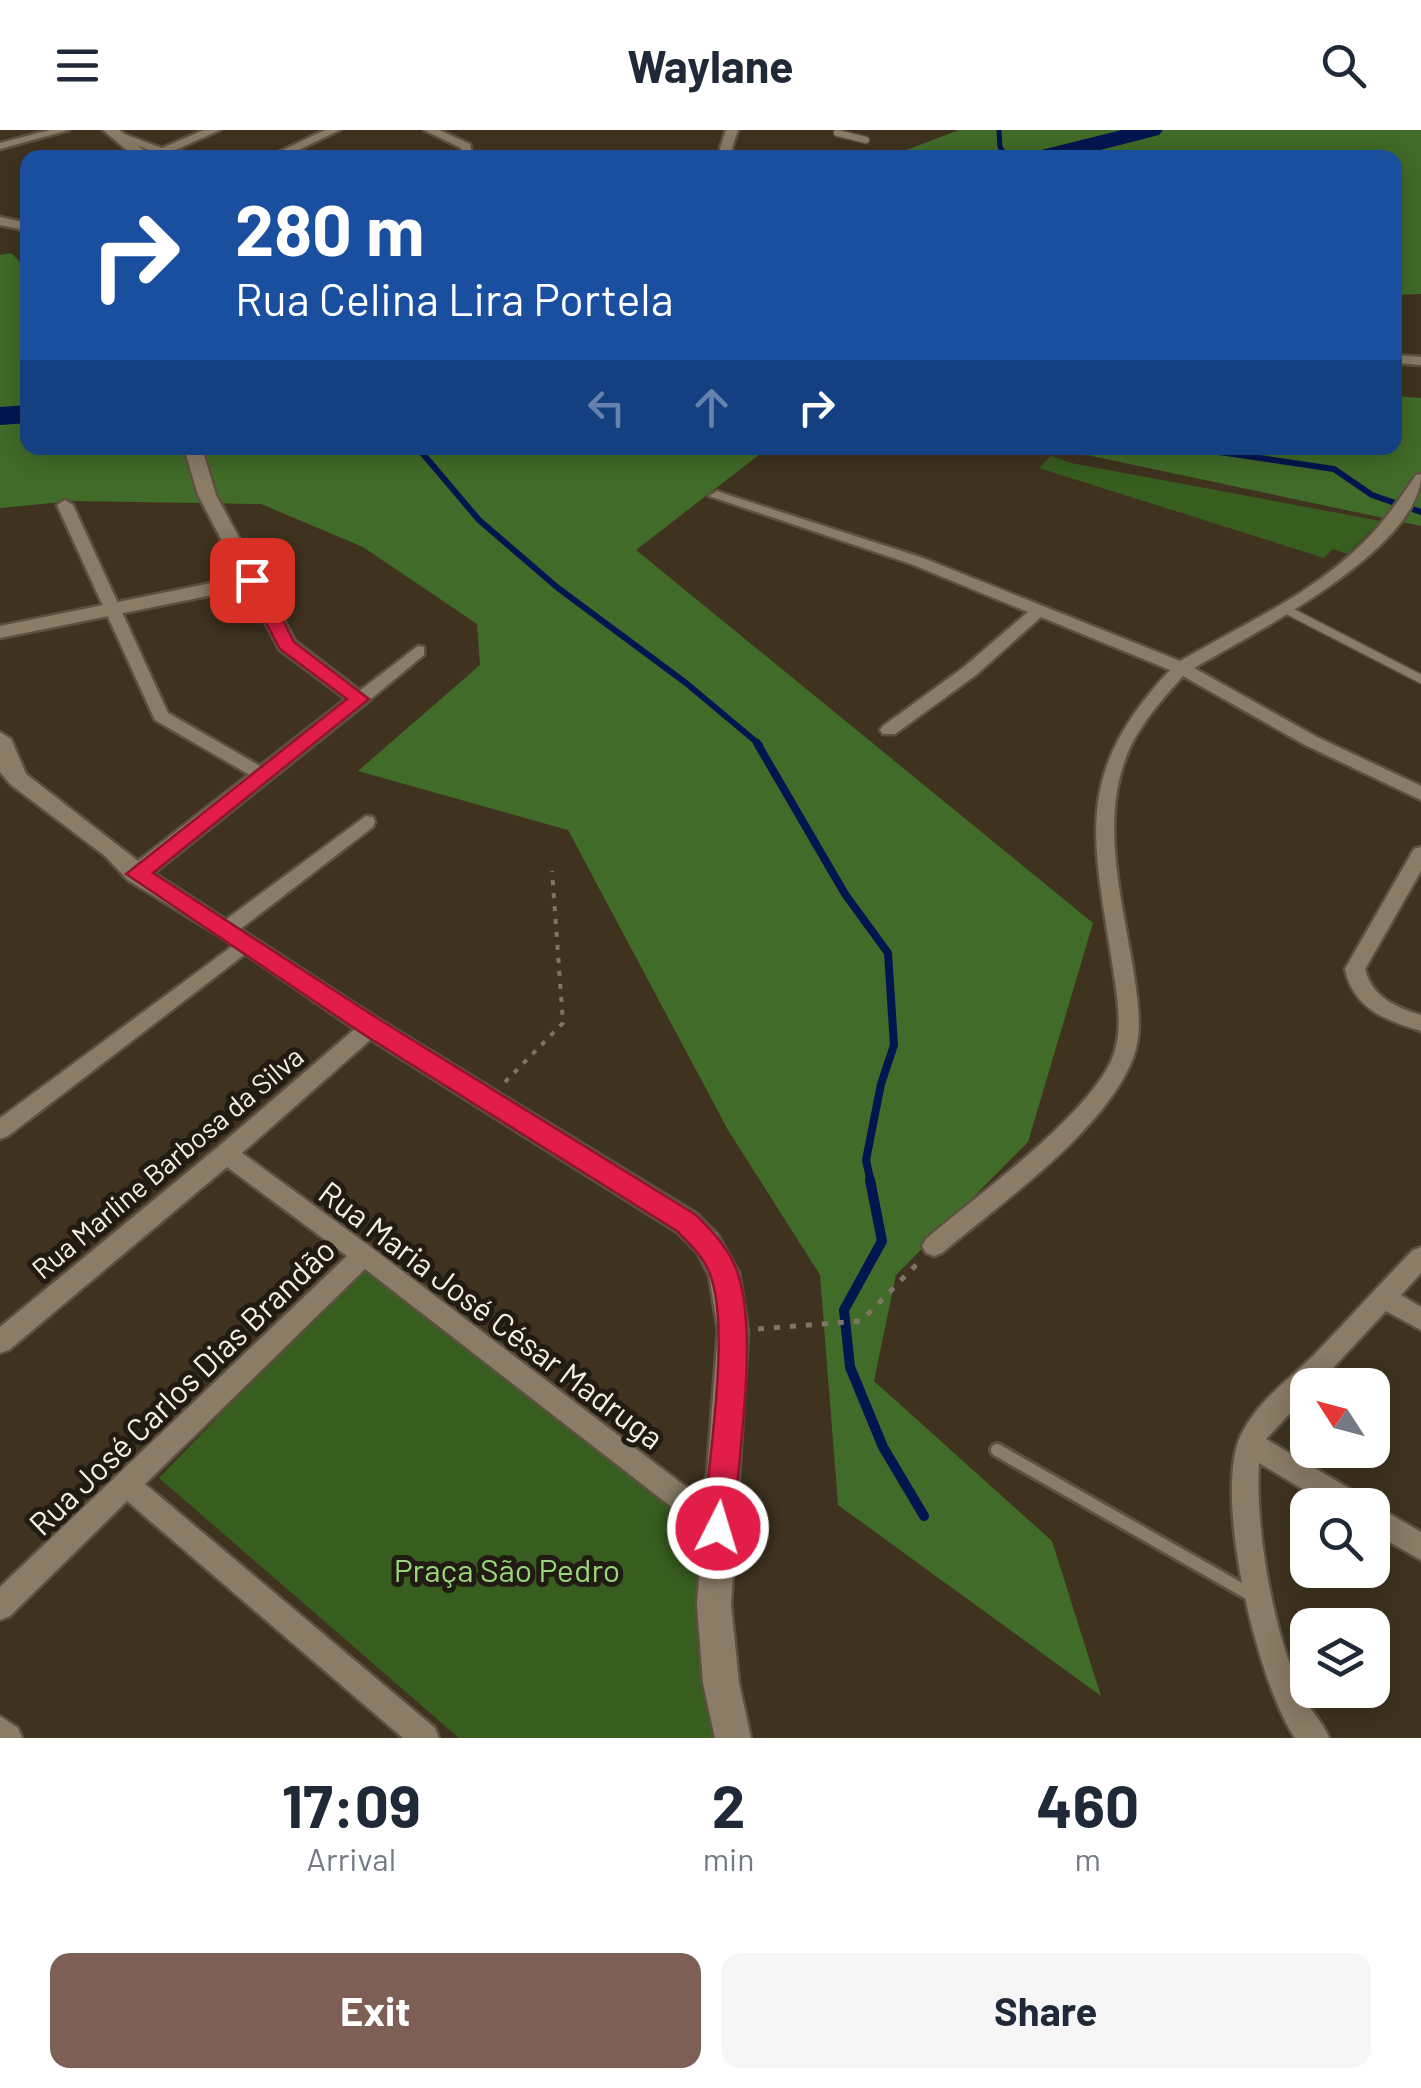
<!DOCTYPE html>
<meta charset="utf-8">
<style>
:root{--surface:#fff;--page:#f6f6f7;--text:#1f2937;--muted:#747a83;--accent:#7d5f56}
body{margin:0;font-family:Barlow,sans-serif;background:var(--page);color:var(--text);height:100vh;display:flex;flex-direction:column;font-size:38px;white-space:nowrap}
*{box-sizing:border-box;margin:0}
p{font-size:32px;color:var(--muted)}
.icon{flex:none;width:55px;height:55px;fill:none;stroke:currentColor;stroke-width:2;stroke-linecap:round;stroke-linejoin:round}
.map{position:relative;height:1608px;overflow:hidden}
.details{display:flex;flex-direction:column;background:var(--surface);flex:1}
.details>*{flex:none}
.guide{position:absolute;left:20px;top:20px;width:1382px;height:305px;border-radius:20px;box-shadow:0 5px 25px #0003;background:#1a4fa0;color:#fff;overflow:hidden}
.needle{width:65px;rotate:306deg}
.buttons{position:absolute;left:1290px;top:1238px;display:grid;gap:20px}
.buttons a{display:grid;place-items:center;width:100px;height:100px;border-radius:20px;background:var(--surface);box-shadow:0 5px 25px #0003;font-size:50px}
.pin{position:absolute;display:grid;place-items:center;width:85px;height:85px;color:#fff;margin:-42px;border-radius:20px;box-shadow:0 5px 15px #0006}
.me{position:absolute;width:110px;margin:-55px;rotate:5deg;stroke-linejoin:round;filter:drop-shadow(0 0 8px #0008)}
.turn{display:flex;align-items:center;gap:35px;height:210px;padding:0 50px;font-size:45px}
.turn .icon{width:130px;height:130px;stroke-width:2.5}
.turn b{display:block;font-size:70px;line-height:85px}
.lanes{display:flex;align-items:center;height:95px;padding:0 50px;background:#0003;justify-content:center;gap:50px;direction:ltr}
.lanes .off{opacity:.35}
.eta{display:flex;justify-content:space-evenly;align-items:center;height:170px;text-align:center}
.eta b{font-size:60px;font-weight:700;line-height:70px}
.button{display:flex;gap:20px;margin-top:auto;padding:20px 50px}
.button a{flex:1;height:115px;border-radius:20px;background:var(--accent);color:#fff;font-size:40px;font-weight:700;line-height:115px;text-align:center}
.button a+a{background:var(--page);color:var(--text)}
header{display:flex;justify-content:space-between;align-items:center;height:130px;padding:0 50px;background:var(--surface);font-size:45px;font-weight:700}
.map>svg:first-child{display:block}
</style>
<header><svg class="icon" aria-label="menu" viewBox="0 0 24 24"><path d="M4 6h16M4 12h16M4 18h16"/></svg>Waylane<svg class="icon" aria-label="search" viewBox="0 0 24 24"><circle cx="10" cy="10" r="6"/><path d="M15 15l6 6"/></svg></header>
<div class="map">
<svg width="1421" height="1608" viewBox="0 0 1421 1608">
<rect width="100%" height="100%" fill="#3f321f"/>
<!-- green -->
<path fill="#375d1f" d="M1051 326 1071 333 1381 391 1347 424 1333 419 1324 428 1039 338Z
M368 1131 694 1384 715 1608H459L159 1348Z"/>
<!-- forest -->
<path fill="#416b28" d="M959 0H1421V164L1395 165V28L888 27Z
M11 123 27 138 28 318H768L636 420 1093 793 1028 1012 896 1145 874 1251 1052 1411 1101 1566 838 1375 820 1145 728 1000 568 700 358 641 480 535 477 494 363 417 261 374 73 371 0 378V125Z
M1395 266 1421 268V396L1054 318H1395Z"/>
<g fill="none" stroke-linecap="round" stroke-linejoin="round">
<!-- stream-far3 -->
<path stroke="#03154f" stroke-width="5" d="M999 0 1000 17 1007 28"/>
<!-- stream-far2 -->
<path stroke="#03154f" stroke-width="6" d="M418 318 479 390 558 458 686 553 760 615
M1192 318 1334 339 1372 365 1421 382"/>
<!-- stream-far1 -->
<path stroke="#03154f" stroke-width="8" d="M757 613 845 764 888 823 894 915 881 954 866 1030 871 1053"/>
<!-- stream -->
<path stroke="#03154f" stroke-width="10" d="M870 1050 882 1111 844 1180 850 1237 883 1317 924 1386"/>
<!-- river -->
<path fill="#03154f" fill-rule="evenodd" d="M1122 0H1163L1159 5 1069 28H1026L1029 23Z
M28 275V293L0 295V277Z"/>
<defs>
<path id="service-far2" d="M837 3 866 10"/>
<path id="service-far1" d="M1285 479 1421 549"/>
<path id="service" d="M997 1320 1253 1466"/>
<path id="minor" d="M50 0H69L0 19V13Z
M204 0H220L173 21 185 28H168L115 6 121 3 162 18Z
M325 0H340L282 28H266Z
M424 0H439L470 14 473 28H461V18Z
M726 0H738L732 18 735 28H723L720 18Z
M0 87 28 93V101L0 95Z
M1395 225 1421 227V235L1395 233Z
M1421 344C1421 419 1252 504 1194 538L1317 607 1421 656V670L1305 615 1183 546C1166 565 1149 584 1136 606 1096 676 1121 764 1133 838 1137 867 1144 900 1133 928 1105 1001 1001 1073 942 1123L934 1126 926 1123 922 1116 926 1109C976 1066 1086 988 1112 929 1124 901 1117 867 1113 838 1093 707 1072 645 1170 540L1041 487 976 545 895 604H883L880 600 883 596 964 537 1028 482 911 434 709 366 717 361 722 363 923 428 1180 531C1244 494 1317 462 1369 407 1387 388 1401 367 1416 345Z
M65 370 73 375 168 583 267 640 270 644 267 648H255L155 590 57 375Z
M418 516 424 517V525L366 573H354L351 569 354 565Z
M366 686 373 687 375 692 373 697 234 804H220L217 799 220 794Z
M1421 717V741L1365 839C1372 867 1395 877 1421 885V901C1385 890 1354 879 1345 839L1414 719Z
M246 806 253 808 256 813 253 818 8 1006 0 1009V988Z
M371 889 378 891 382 897 378 903 242 1023 372 1118 727 1388 731 1397 727 1406 718 1410 709 1406 365 1139 145 1354 435 1598 439 1608H403L127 1371 10 1486 0 1490V1457L347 1126 227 1037 9 1220 0 1223V1197L218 1017 364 891Z
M1421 1117V1143L1401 1165 1421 1177V1200L1386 1181 1317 1255H1308V1264L1266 1309 1362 1366 1366 1375H1329L1259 1333C1255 1400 1273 1501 1301 1562 1308 1579 1323 1591 1329 1608H1295C1258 1554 1212 1365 1241 1305 1257 1272 1287 1251 1313 1226 1347 1191 1379 1155 1413 1120Z
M1372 1374 1421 1402V1430L1372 1402Z
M0 1586 18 1598 22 1608H0Z"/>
<path id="secondary" d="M103 0H119L153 28H136Z
M184 318H202L216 365 295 511 371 569 154 743 380 890 697 1084 717 1104 739 1143 748 1201 731 1475 739 1553 751 1608H715L703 1553 697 1475 718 1201 709 1145 697 1122 677 1102 362 904 218 805 128 750 105 726 10 654 0 642V602L11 609 26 644 138 731 346 569 280 520 247 458 0 508V496L241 447 198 365Z"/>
</defs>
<!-- service-far2 casing -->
<use href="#service-far2" stroke="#5c5140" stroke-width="9"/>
<!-- service-far1 casing -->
<use href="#service-far1" stroke="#5c5140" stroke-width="11"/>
<!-- service casing -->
<use href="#service" stroke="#5c5140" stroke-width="18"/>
<!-- minor casing -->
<use href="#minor" stroke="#5c5140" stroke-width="5"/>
<!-- secondary casing -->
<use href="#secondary" stroke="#5c5140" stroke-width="5"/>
<!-- path-far1 -->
<path stroke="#807565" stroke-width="4" stroke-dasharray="5 8" stroke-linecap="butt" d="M505 952 563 893 552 741"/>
<!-- path -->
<path stroke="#807565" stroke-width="5" stroke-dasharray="6 10" stroke-linecap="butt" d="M758 1199 861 1191 918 1133"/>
<!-- service-far2 -->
<use href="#service-far2" stroke="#8a7c66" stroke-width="6"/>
<!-- service-far1 -->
<use href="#service-far1" stroke="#8a7c66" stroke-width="8"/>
<!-- service -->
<use href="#service" stroke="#8a7c66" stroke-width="12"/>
<!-- minor -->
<use href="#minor" fill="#8a7c66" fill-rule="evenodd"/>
<!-- secondary -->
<use href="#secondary" fill="#8a7c66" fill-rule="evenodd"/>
</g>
<!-- route -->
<path fill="#e11d48" stroke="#92132f" stroke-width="2.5" d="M252 445 262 450 294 512 369 569 153 743 380 890 696 1085C713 1101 729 1119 737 1141 759 1203 738 1329 733 1398L729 1408 718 1412 707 1408 703 1398C708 1335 731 1199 710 1144 703 1126 690 1114 677 1101L363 904 126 744 347 569 280 519 243 450Z"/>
<g text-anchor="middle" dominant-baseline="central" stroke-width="10" stroke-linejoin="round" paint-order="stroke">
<!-- street labels -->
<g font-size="28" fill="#f7efe3" stroke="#211b13">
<text transform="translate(167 1032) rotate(-40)">Rua Marline Barbosa da Silva</text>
</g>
<!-- near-street labels -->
<g font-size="32" fill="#f7efe3" stroke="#211b13">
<text transform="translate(492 1184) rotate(37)">Rua Maria José César Madruga</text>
<text transform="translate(181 1256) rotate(-44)">Rua José Carlos Dias Brandão</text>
</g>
<!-- near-park labels -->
<g font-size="32" fill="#9ad77a" stroke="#211b13">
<text x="507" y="1439">Praça São Pedro</text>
</g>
</g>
</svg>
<div class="buttons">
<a><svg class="needle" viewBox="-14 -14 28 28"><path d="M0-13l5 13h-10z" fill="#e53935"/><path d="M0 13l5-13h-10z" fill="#747a83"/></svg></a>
<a><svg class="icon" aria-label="search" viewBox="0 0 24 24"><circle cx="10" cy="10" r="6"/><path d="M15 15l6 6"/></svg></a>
<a><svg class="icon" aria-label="layers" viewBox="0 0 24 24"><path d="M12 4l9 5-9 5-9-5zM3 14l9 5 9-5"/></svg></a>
</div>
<div class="pin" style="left:252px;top:450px;background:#d93025"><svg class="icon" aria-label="arrive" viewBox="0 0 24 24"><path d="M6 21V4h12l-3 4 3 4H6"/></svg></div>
<svg class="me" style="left:718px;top:1398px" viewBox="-20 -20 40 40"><circle r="17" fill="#e11d48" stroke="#fff" stroke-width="3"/><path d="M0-11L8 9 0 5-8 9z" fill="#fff"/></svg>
<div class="guide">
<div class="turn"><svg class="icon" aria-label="right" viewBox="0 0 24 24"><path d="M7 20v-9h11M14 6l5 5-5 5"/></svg><div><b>280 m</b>Rua Celina Lira Portela</div></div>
<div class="lanes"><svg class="icon off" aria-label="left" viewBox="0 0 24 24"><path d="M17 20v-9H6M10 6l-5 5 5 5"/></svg><svg class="icon off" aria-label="ahead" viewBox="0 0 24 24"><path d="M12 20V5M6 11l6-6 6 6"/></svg><svg class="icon" aria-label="right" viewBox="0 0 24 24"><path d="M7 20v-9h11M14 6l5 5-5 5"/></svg></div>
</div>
</div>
<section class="details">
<div class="eta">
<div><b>17:09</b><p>Arrival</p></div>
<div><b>2</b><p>min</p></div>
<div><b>460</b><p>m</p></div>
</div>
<div class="button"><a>Exit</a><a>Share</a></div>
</section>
